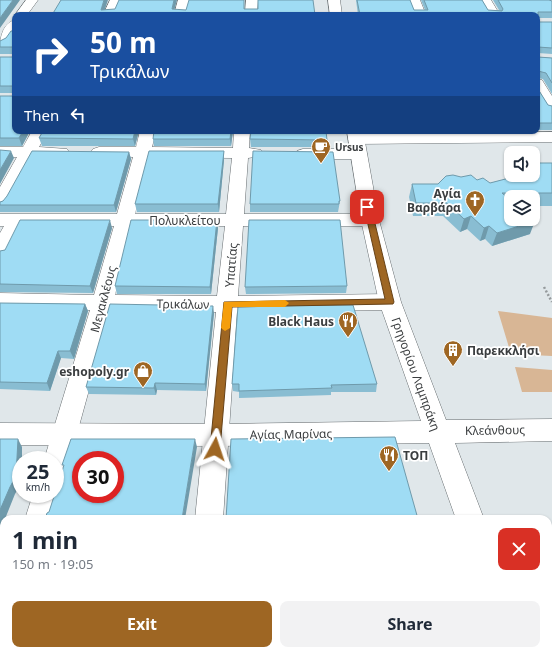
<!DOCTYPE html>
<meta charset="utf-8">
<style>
:root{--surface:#fff;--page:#f2f2f3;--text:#1f2937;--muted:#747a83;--accent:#9e6623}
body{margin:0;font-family:"Noto Sans",sans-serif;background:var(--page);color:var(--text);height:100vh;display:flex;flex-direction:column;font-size:15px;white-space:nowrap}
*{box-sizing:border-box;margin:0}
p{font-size:13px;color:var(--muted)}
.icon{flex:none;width:22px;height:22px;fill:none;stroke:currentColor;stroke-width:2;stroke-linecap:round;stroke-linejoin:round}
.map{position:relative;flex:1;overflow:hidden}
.sheet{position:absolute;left:0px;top:515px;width:552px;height:140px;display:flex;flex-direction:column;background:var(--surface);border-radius:12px 12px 0 0;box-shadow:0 1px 3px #0004}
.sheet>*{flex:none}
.hud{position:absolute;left:12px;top:12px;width:528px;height:122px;border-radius:8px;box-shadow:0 1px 3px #0004;background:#1a4fa0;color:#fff;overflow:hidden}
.buttons{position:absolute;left:504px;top:146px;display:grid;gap:8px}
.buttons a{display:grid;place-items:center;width:36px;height:36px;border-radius:8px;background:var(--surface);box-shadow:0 1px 3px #0004;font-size:20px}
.speed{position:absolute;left:12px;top:451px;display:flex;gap:8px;font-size:20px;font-weight:700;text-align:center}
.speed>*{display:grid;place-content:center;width:52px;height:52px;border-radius:50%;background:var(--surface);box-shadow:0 1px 3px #0004;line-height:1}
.speed small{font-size:10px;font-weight:400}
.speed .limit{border:6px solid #d22;background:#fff;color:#111}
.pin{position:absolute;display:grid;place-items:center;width:34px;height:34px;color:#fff;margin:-17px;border-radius:8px;box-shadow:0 2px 6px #0006}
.me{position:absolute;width:44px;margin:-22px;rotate:5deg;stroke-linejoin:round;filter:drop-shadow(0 0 3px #0008)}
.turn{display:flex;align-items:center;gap:14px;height:84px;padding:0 12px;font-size:18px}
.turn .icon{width:52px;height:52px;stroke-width:2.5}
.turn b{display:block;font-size:28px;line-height:34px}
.then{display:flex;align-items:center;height:38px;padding:0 12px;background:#0003;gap:8px;font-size:15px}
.round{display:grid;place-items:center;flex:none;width:42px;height:42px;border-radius:8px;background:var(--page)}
.summary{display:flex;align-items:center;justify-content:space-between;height:68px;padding:0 12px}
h1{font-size:24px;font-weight:700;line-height:30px}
.action{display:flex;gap:8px;margin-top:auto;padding:8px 12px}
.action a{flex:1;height:46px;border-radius:8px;background:var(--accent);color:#fff;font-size:16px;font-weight:700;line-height:46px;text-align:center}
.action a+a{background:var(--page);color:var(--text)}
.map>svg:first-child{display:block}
</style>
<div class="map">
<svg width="552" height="655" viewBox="0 0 552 655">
<rect width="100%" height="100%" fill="#e0e7ea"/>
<!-- green -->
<path fill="#d8b695" d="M498 311 552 318V356L511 354Z
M515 367 552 370V392H522Z"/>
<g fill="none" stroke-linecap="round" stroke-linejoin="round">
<defs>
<path id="street" d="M26 0H38L27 15H15Z
M110 0H122L115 15H103Z
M178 0H190L186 15H174Z
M246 0H258L257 15H245Z
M408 0H420L426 15H414Z
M479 0H491L500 15H488Z
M15 20C15 31 12 45 0 48 0 37 3 23 15 20Z
M537 79 542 80 552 96V112L547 111 537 95Z
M32 131H48L39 147 67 149 69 152 67 155 34 157 9 203 6 207 0 209V187L17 157H0V147H23Z
M140 131H156L152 147 233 148 234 131H250L249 148 261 150 263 153 261 156 248 158 244 214H370L377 216 379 220 377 224 370 226H243L238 296 390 294 397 297 401 302 397 307 390 310 237 312 223 519H195L216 312 111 310 68 466 64 475 55 478V460H44L90 310 0 309V293L94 295 114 226H22L7 257 0 259V233L4 226H0V214H117L133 157 93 155 91 152 93 149 99 147H136ZM149 157 232 158 226 214H135ZM132 226H225L217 296 115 295Z
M552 132V142L356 144 350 142 348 139 350 136 356 134Z
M303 149H359L365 151 367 154 365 157 359 159H303L297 157 295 154 297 151Z
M55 484 61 494 53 519H25L33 494H55Z
M4 617V651H14L12 655H0V619Z
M181 651H213L212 655H180Z"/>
<path id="secondary" d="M328 0H340L342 15H330Z
M347 131H363L379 220 401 302 446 420 552 419V441L455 443 484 519H456L429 443 216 446 0 445V423L216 424 421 421 379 302 361 220Z
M499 651H532L533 655H500Z"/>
</defs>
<!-- street casing -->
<use href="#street" stroke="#686e71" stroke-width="1"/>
<!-- secondary casing -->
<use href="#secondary" stroke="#686e71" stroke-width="1"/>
<!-- path -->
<path stroke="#959a9c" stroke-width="2.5" stroke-dasharray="2 2" stroke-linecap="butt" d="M544 287 552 302"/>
<!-- street -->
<use href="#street" fill="#fff" fill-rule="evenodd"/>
<!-- secondary -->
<use href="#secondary" fill="#fff" fill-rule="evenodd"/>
</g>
<!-- wall -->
<path fill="#89bdd2" d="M356 0H410L414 10H425L421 0H482L488 10H499L493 0H549L552 1V18H538V22H552V54L538 53V57L552 58V94L543 79 538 78V89L548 105 552 106V130H537V15H358Z
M15 31V131H30L22 146H0V96H13V93H0V57H14V54H0V41L6 38Z
M43 131H139L135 146H42L39 138Z
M233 131 231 146H154L153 139Z
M250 139 327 140 326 147H251Z
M224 151V160L219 212H137L135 204Z
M129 152 131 159 116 212H0V202Z
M552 163V206H533V197H511V219L530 234 492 246 485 239 480 241 467 229 460 232 443 216H413L409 197 412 184H438L477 180 490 183 514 177 513 175H533Z
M340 201 338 212H250V204Z
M112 228 93 293 0 292V251Z
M218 228 211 294H117L115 286Z
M347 286 346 293 246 294 245 287Z
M0 303 85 304 88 311 74 359 61 358 50 391 0 389Z
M214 313 206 391 157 390 156 395 89 394 86 387Z
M232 384H377L376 392H331V395L239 398V392L233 391Z"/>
<!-- shaded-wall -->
<path fill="#6f9aab" d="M13 0H20L0 28V18Z
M104 0H108L103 15 101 10Z
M174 0H177L173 15 172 9Z
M23 131H30L22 146 19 138Z
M135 131H139L135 146 133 139Z
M231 131H233L231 146 230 139Z
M11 151 14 158 0 184V170Z
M224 151V160L219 212 218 204Z
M129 152 131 159 116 212 114 205Z
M471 216 467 229 460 232 464 219Z
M110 220 112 228 93 293 90 286Z
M217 220 218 228 211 294 210 287Z
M535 221 530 234 492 246 497 233Z
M489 226 485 239 480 241 484 228Z
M85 304 88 311 74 359 70 351Z
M213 306 214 313 206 391 205 384Z
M58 351 61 358 50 391 47 383Z
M155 383 157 390 156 395 154 388Z
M18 439 22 447V460H21V483L15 494 5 519H4V521L0 531V510Z
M195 439 197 447 185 519H182Z
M96 651H102L101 655H95Z"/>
<!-- building -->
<path fill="#9fdcf4" stroke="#6f9aab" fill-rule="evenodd" d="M0 0H13L0 18Z
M61 0H104L101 10 115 9 119 0H174L172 9 186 10 189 0H244V9H258V0H313L315 15H52Z
M357 0H410L414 10H428L424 0H482L488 10 502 11 503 9 498 0H549L552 1V12H538V22H552V48L538 47V57L552 58V83L546 73 538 71V89L548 105 552 106V123H537V15H360Z
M11 31H15V131H23L19 138H0V96H13V86H0V57H14V47H0V41L6 38Z
M43 131H135L133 139 39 138Z
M154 131H231L230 139H153Z
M251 131H326L327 140 250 139Z
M0 150 11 151 0 170Z
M32 151 129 152 114 205H0V202L3 201 7 196Z
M149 151H224L218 204H135Z
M253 151 333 152 340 201H339V204H250Z
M533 163H552V193H502L511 201V219H533L535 221 497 233 489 226 484 228 471 216 464 219 447 203H416L412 184H438L446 176 453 175 461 177 471 175 477 180 483 178 490 183 517 176V175H533Z
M20 220H110L90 286 0 284V251L5 250Z
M131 220H217L210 287 115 286Z
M249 220H340L347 286 245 287Z
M0 303 85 304 70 351H58L47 383 0 382Z
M110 304 213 306 205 384 155 383 154 388 86 387Z
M353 305 377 384 331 385 332 388 239 391V384H232L238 306Z
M395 437 418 519H226L231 439Z
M0 439H18L16 476 10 487 0 510Z
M71 439H195L182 519H45L47 513 49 512 64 465H62ZM81 460H115V494H81Z
M17 651H96L95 655H16Z
M221 651H456L458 655H221Z"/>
<!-- route -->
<path fill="#9e6623" stroke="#674217" d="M367 204 371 207 394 302 393 304 232 307 220 449 219 452 215 454 211 452 210 449 224 302 385 299 364 207Z"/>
<!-- slow -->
<path fill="#f59e0b" d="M285 300 289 303 285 307H232L230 328 225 331 221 328 224 302Z"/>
<!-- icons -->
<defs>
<symbol id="cafe-pin" viewBox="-11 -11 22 30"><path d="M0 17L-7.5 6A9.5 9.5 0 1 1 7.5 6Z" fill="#9e6623" stroke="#fff"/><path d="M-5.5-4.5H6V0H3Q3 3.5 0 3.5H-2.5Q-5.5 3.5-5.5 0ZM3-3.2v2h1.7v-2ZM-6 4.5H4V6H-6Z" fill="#fff"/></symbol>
<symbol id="church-pin" viewBox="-11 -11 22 30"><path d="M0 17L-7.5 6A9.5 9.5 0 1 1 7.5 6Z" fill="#9e6623" stroke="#fff"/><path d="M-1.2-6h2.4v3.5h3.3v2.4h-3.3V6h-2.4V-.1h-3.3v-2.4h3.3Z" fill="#fff"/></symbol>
<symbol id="restaurant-pin" viewBox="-11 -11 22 30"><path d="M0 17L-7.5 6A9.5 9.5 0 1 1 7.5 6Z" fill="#9e6623" stroke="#fff"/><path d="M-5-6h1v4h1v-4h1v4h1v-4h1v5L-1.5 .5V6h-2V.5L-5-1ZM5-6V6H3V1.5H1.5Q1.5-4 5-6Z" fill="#fff"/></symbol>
<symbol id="building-pin" viewBox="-11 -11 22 30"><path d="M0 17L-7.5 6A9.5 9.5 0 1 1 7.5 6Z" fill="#9e6623" stroke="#fff"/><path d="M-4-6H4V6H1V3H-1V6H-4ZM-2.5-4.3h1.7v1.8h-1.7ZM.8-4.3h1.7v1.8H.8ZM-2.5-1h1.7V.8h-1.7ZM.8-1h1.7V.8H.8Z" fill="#fff"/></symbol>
<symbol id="shop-pin" viewBox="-11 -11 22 30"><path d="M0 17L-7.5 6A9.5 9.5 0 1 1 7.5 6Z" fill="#9e6623" stroke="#fff"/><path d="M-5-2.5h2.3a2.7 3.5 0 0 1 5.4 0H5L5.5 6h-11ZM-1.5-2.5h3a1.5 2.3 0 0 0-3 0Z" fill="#fff"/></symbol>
</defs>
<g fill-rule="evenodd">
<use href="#cafe-pin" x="310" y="136" width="22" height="30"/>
<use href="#church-pin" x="464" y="189" width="22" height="30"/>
<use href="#restaurant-pin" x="337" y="310" width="22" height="30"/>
<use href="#building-pin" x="442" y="339" width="22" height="30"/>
<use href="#shop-pin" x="132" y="360" width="22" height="30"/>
<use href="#restaurant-pin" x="378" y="444" width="22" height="30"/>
</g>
<g text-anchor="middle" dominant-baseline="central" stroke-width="3.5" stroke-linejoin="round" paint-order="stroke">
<!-- far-poi labels -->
<g font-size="10" font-weight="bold" fill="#3a3d3f" stroke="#fff" text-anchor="start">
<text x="335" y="147">Ursus</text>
</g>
<!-- poi labels -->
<g font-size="12" font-weight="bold" fill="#3a3d3f" stroke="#fff" text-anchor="end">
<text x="461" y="193">Αγία<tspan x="461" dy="14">Βαρβάρα</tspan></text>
<text x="334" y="321">Black Haus</text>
<text x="467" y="350" text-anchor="start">Παρεκκλήσι</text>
<text x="129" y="371">eshopoly.gr</text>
<text x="403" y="455" text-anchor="start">ΤΟΠ</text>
</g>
<!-- street labels -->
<g font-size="12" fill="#3a3d3f" stroke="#fff">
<text x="185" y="220">Πολυκλείτου</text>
<text transform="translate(231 265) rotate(-85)">Υπατίας</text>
<text transform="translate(103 299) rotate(-75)">Μεγακλέους</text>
<text transform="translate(183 304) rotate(1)">Τρικάλων</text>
<text transform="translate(416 374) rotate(70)">Γρηγορίου Λαμπράκη</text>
<text transform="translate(495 430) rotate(-1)">Κλεάνθους</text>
<text transform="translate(291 434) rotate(-1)">Αγίας Μαρίνας</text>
</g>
</g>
</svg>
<div class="buttons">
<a><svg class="icon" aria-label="sound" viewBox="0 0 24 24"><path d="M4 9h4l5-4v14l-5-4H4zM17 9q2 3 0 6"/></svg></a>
<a><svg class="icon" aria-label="layers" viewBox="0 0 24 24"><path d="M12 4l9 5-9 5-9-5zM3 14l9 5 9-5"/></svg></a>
</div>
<div class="speed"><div>25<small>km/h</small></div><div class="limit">30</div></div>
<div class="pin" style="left:367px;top:207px;background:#d93025"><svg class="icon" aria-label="arrive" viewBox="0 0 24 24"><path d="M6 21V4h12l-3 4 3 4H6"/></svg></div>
<svg class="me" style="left:215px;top:449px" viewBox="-20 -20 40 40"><path d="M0-17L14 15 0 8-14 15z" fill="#9e6623" stroke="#fff" stroke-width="4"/></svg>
<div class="hud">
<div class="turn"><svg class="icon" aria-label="right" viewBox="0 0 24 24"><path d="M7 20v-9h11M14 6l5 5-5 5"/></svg><div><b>50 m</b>Τρικάλων</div></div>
<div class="then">Then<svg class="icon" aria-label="left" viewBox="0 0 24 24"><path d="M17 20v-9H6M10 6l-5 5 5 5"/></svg></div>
</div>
<section class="sheet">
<div class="summary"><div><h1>1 min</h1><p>150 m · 19:05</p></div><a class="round" style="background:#d93025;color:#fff"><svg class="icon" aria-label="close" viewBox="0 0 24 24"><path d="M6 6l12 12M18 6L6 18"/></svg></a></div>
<div class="action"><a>Exit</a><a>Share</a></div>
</section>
</div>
